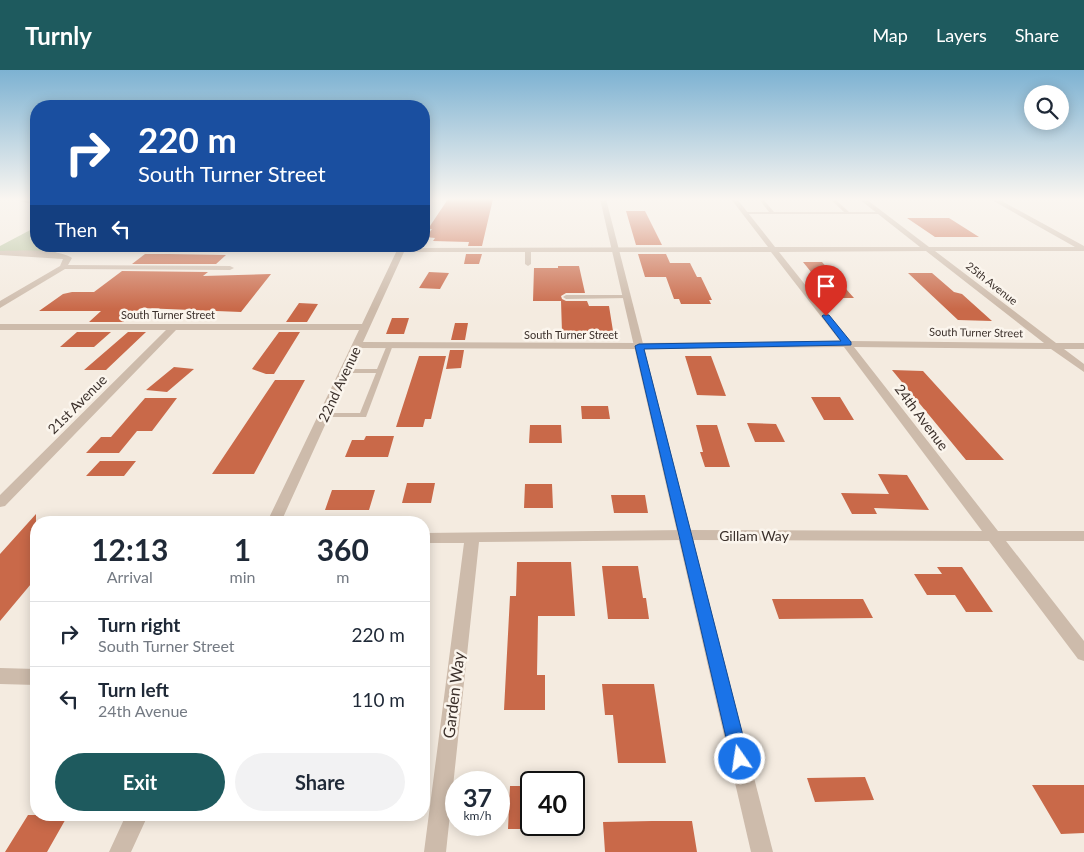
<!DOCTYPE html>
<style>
:root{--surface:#fff;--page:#f2f2f3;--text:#1f2937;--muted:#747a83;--line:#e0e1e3;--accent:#1e5a5e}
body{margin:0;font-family:Lato,sans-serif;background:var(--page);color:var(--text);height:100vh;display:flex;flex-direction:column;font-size:19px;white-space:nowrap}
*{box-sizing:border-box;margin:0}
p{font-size:16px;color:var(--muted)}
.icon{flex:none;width:28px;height:28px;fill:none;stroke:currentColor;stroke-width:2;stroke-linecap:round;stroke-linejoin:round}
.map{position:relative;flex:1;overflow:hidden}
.drawer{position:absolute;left:30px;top:446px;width:400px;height:305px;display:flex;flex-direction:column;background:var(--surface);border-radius:20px;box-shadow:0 2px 12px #0003}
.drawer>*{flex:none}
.guide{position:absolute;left:30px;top:30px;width:400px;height:152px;border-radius:20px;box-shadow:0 2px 12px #0003;background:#1a4fa0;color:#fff;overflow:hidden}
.controls{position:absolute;left:1024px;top:15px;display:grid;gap:10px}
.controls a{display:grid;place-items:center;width:45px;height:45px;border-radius:50%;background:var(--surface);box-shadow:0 2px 12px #0003;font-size:25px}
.speed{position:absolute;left:445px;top:701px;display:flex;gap:10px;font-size:25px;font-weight:700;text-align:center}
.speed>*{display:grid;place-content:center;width:65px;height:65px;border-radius:50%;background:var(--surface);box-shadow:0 2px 12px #0003;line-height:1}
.speed small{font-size:12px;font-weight:400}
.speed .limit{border:2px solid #111;border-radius:8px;background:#fff;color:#111}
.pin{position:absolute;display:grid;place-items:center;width:42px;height:42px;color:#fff;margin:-51px -21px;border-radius:50% 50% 50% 0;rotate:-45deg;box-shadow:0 0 5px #0007}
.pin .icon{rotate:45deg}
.me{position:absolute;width:55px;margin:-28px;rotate:347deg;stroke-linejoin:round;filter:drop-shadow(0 0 4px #0008)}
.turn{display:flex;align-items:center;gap:18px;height:105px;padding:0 25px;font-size:22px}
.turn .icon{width:65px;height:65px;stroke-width:2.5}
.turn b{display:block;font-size:35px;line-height:42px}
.then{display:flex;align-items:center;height:48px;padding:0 25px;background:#0003;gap:10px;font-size:19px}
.eta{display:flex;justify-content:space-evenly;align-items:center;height:85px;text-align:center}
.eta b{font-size:30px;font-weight:700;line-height:35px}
.primary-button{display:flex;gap:10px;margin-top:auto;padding:10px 25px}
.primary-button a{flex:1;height:58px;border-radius:30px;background:var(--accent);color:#fff;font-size:20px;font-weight:700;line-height:58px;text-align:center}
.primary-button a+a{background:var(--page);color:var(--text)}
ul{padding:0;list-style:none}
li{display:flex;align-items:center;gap:15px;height:65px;padding:0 25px;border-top:1px solid var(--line)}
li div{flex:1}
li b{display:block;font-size:19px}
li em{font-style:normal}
header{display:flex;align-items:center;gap:30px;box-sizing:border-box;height:70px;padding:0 25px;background:var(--accent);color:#fff}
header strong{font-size:24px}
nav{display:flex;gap:28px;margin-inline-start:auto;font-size:18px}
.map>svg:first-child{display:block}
</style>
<header>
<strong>Turnly</strong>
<nav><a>Map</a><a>Layers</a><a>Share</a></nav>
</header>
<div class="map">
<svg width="1084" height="782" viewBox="0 0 1084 782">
<rect width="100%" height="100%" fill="#f4ebe0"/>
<!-- green -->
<path fill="#b8c49f" d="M36 157V176H66L52 185 0 183V176Z"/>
<!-- building -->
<path fill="#c96949" d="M448 129H493L482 176H468L469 172 433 171 435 168 426 167 432 159H428Z
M626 141H645L662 175H636Z
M907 148H949L979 167H935Z
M145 184H169L226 185 216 194H132Z
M466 184H482L479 194H464Z
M638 184H666L670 193H690L697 207H701L712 230H709L711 234H681L679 229H674L666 207H645Z
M803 192H822L854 228H832Z
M558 196H579L585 223H566L561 226 562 229 566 231H587L589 236H609L613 261 562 262 561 231H533L534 198H558Z
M122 201 208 202 203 206 271 204 241 242 142 238 123 252H89L101 241H39L63 224 72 222H94Z
M429 202 449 203 440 219 419 218Z
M908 203H932L954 222 962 224 992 251 958 250Z
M299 233 318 234 307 252H286Z
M392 248H409L404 264H386Z
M455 253H468L465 270H451Z
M77 262H111L94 277H60Z
M128 262H146L106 300H84Z
M279 262H300L274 304H266L252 299Z
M450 280H464L461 298 446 299Z
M419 286H446L431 349H425L423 357H396Z
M685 286H711L726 326 697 325Z
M174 297 194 299 167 322 146 320Z
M892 300 923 301 1004 390H966Z
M275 310H305L254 404H212Z
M811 327H840L854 350H824Z
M145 328H177L152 361H137L119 383H86L101 367H111Z
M581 336H608L610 349H582Z
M747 353 776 354 785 372H755Z
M530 355H561L562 373H529Z
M696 355H717L730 397H705L700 382H703Z
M366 366H394L388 387H345L352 370H364Z
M100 391H136L124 406H86Z
M878 404 907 405 929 440 874 438 877 444H852L841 423 889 424Z
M407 413H435L431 433H402Z
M525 414H552L553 438H524Z
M332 420H375L369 440H325Z
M611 425H645L648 443H614Z
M36 444V508L0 551V484Z
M517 492H571L575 546H538L537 605H545V640H504L510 526H516Z
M602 496H638L643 528H646L649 549H608Z
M937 497H962L993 542H966L955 525H927L914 504H942Z
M772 529H863L873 548 779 549Z
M602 614H654L666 693H618L613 645H605Z
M865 707 874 730 815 732 807 708Z
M1032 715H1084V763L1061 764Z
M510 716H531V759H508Z
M28 745H68L47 782H5Z
M652 751H692L697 782H605L603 752Z"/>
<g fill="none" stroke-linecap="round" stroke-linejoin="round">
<!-- service -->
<path fill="#cdbbab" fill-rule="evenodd" d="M759 129H763L774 142H844L830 129H835L849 142H881L883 143 881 144H743L745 142H769Z
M528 178 531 180V194L528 196 525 194V180Z
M627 225 629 226V228L566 229 563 227 566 225Z
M390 273 393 275 366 347H321L320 345 321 343H360L376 303H345L341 301 345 299H377L387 275Z"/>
<!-- minor -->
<path fill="#cdbbab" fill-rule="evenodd" d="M14 129 36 131V135L15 130Z
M731 129H737L775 177H920L859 129H866L929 177H1075L990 129H998L1084 176V181H935L1056 273H1084V279H1064L1084 294V302L1051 279 854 277 998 461H1084V471H1006L1084 571V591L1078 589 989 471 686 470 479 472 446 782H424L464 473H424V463L686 460 982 461 844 277 639 279 360 278 281 452H267L359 260H176L5 436 0 437V425L166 260H0V254H362L399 176H407L406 178 768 177ZM926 181 1044 273 850 271 779 182ZM404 182H771L840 271 639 273 363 272Z
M0 181C18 181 57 178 72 188L68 195 230 196 234 198 230 200 65 199 0 238V231L60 196 63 189 0 185Z
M0 598 36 599V615L0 614Z
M126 745H148L131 782H109Z"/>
<!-- tertiary -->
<path fill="#cdbbab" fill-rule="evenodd" d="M600 129H606L773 782H751Z"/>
</g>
<!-- sky -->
<linearGradient id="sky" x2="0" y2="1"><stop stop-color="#7db2d2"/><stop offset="0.54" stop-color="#faf6f1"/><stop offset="1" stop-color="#faf6f1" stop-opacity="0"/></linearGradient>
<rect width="1084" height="239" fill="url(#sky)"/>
<!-- route -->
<path fill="#1a73e8" stroke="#114b97" d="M823 245H829L851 272V275L644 279 749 689 746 695 740 697 733 695 731 689 635 276 639 274 841 271 822 246Z"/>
<g text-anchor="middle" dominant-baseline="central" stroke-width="5" stroke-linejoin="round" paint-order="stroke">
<!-- far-street labels -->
<g font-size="11" fill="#3b302b" stroke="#fbf5ed">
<text transform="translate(992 213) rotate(38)">25th Avenue</text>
<text x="168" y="244">South Turner Street</text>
<text transform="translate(976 262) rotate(1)">South Turner Street</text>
<text x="571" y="264">South Turner Street</text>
</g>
<!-- street labels -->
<g font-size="14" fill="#3b302b" stroke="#fbf5ed">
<text transform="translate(339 314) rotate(-65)">22nd Avenue</text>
<text transform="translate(77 334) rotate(-45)">21st Avenue</text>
<text transform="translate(922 347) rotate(53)">24th Avenue</text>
<text x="754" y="465">Gillam Way</text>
</g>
<!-- near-street labels -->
<g font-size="16" fill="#3b302b" stroke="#fbf5ed">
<text transform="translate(453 625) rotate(-83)">Garden Way</text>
</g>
</g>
</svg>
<div class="controls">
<a><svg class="icon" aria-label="search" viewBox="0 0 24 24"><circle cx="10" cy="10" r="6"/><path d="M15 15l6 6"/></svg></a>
</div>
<div class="speed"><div>37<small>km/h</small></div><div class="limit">40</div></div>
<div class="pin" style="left:826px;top:246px;background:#d93025"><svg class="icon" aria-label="arrive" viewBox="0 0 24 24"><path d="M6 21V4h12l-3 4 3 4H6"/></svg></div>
<svg class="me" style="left:740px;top:689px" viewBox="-20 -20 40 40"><circle r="17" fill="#1a73e8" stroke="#fff" stroke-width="3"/><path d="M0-11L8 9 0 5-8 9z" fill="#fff"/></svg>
<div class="guide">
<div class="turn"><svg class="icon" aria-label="right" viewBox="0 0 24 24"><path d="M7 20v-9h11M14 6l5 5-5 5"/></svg><div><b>220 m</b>South Turner Street</div></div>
<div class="then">Then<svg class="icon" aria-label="left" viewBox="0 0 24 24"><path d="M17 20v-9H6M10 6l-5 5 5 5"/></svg></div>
</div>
<section class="drawer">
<div class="eta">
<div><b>12:13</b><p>Arrival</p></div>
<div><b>1</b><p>min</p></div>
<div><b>360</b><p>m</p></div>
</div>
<ul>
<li><svg class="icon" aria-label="right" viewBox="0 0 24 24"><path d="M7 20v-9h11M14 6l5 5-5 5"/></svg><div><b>Turn right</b><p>South Turner Street</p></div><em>220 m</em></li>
<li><svg class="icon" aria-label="left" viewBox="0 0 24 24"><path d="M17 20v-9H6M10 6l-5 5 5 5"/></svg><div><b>Turn left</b><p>24th Avenue</p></div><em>110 m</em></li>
</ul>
<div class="primary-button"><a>Exit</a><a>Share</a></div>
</section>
</div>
